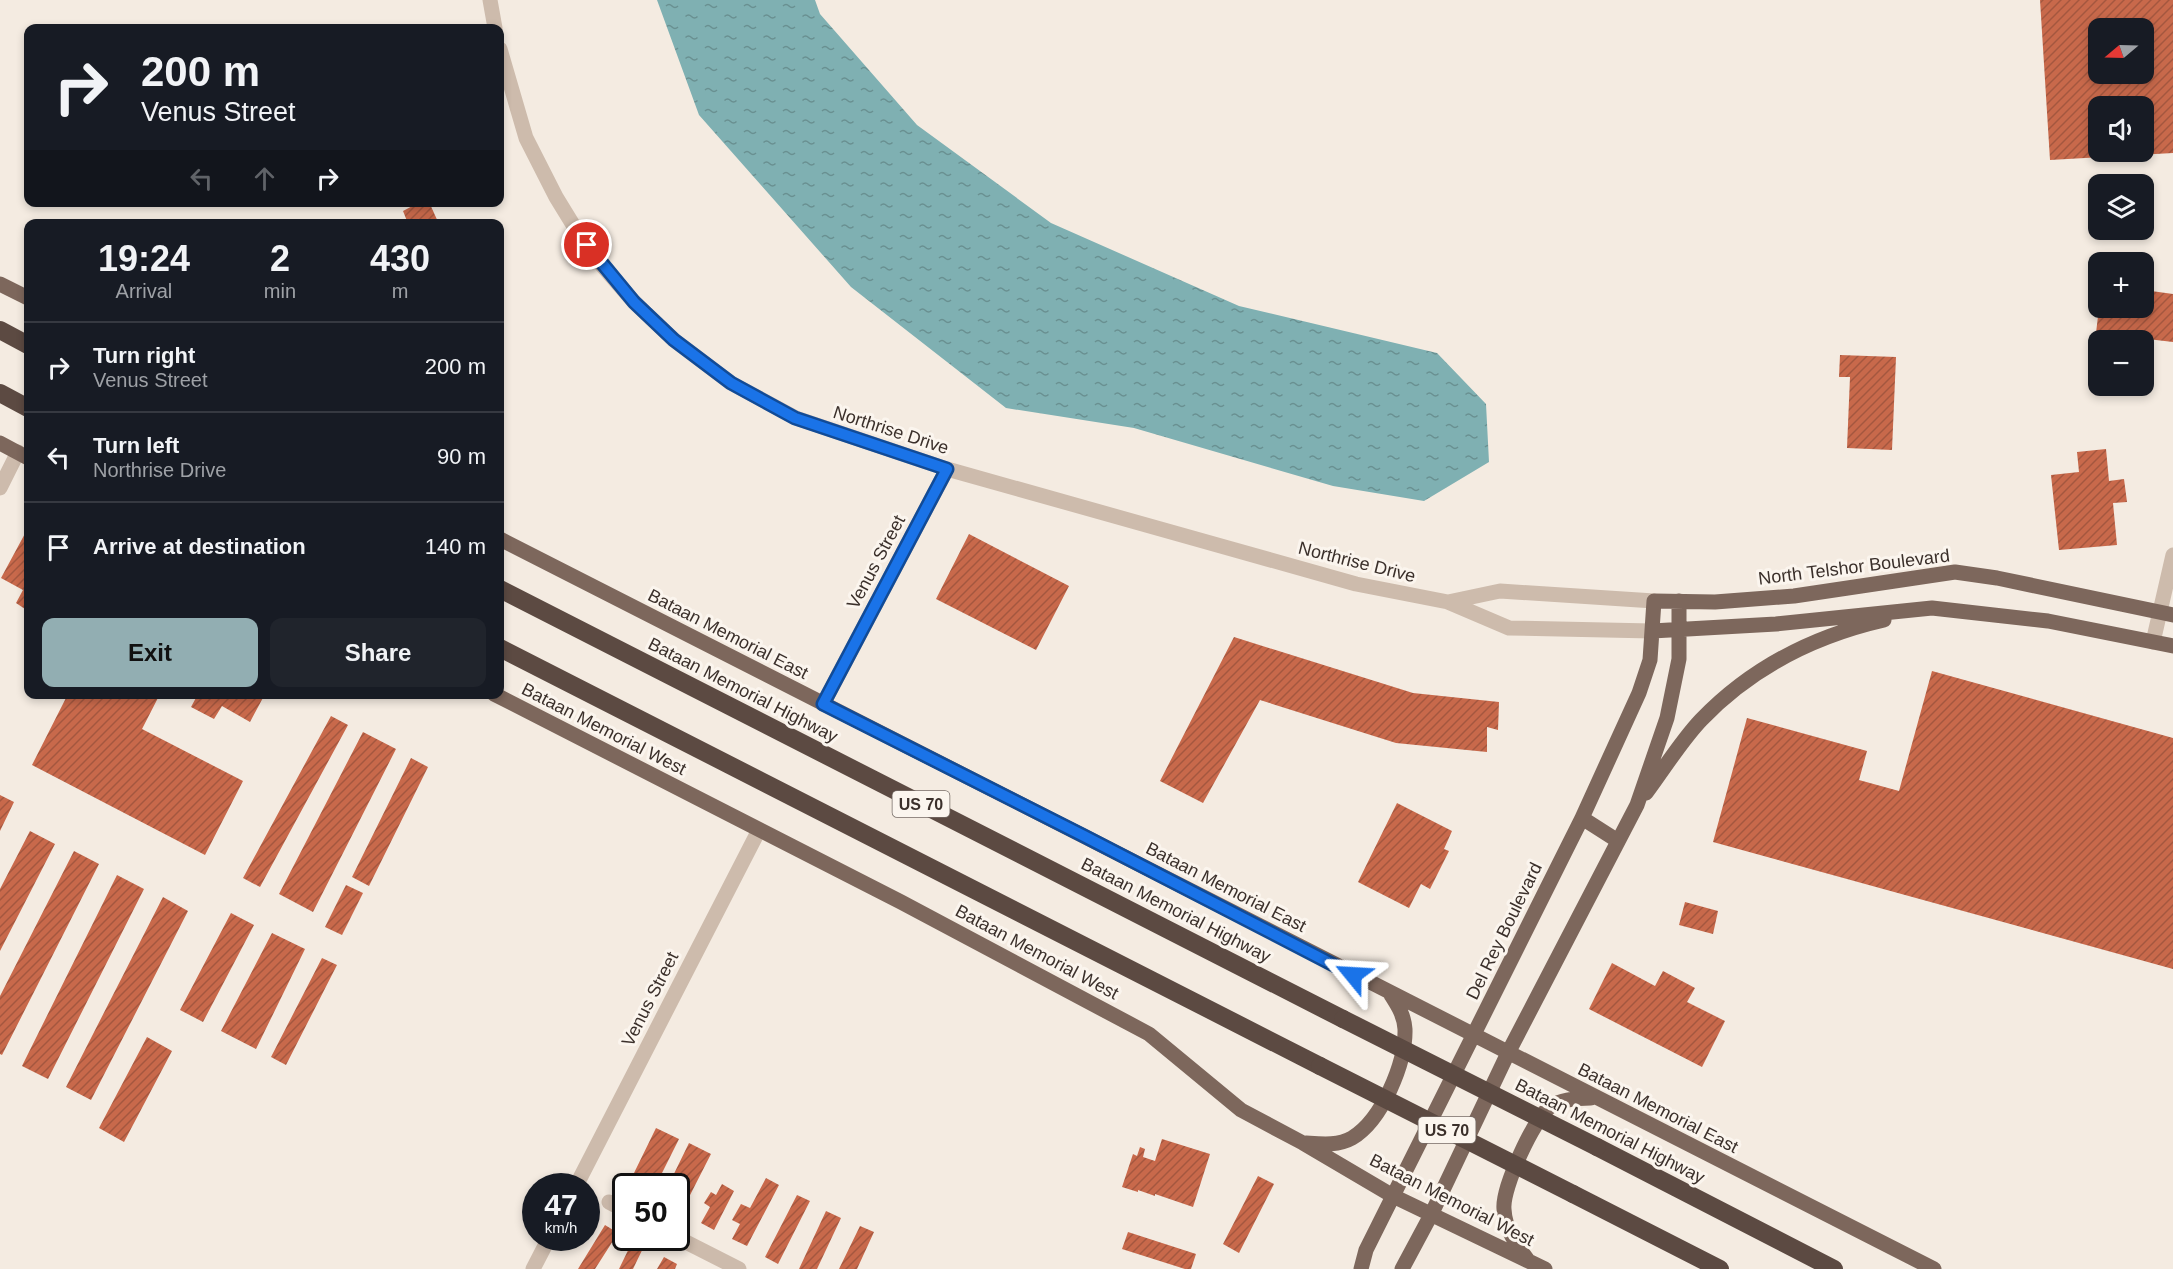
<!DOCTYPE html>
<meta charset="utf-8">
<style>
:root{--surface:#171b24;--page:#20242c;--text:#f1f3f6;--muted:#9ea1a6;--line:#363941;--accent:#92aeb2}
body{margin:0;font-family:Arial,sans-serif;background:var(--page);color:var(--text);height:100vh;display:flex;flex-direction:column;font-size:22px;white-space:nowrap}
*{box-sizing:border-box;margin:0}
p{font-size:20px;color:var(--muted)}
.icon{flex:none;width:33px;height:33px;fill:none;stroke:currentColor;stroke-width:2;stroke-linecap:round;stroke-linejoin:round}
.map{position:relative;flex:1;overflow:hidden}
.details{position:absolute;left:24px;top:219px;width:480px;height:480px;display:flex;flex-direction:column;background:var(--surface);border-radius:12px;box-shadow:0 3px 9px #0003}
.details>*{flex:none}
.banner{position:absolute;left:24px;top:24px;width:480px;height:183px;border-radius:12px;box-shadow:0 3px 9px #0003;background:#171b24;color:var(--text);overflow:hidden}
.needle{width:39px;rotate:251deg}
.buttons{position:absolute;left:2088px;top:18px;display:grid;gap:12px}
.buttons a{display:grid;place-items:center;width:66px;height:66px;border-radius:12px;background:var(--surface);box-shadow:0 3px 9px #0003;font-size:30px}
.speed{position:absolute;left:522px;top:1173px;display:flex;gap:12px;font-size:30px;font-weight:700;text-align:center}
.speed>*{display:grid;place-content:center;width:78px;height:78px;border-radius:50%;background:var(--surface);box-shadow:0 3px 9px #0003;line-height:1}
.speed small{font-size:15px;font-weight:400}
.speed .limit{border:3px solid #111;border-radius:9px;background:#fff;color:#111}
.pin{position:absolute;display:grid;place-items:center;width:51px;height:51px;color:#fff;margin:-26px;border:3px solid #fff;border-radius:50%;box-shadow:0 2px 6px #0007}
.me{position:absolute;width:66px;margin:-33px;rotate:297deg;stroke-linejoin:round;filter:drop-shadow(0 0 4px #0008)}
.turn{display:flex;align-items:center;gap:21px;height:126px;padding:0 18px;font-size:27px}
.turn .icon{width:78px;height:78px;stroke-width:2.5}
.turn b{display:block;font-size:42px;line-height:51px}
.lanes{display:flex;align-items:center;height:57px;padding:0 18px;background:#0003;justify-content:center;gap:30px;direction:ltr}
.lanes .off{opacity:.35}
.eta{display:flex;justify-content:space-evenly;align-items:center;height:102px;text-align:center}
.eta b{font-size:36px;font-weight:700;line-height:42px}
.button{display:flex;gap:12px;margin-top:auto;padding:12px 18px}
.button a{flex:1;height:69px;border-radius:12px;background:var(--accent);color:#111;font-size:24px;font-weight:700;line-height:69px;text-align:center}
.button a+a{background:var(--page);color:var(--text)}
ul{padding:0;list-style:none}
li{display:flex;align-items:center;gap:18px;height:90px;padding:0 18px;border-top:2px solid var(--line)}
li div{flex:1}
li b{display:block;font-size:22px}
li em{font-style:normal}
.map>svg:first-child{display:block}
</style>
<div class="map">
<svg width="2173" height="1269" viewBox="0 0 2173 1269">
<defs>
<pattern id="water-ripples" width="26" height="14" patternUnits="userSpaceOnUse" patternTransform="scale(1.5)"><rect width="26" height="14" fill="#7fb0b2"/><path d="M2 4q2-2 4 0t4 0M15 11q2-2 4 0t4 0" fill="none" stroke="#699091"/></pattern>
<pattern id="building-hatch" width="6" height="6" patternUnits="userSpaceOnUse" patternTransform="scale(1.5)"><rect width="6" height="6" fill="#c8694b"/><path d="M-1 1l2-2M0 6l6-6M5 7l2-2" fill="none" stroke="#a4573f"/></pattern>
</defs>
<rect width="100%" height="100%" fill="#f4ebe1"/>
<!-- water -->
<path fill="url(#water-ripples)" d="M657 0H815L820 14 917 125 1051 223 1239 306 1437 353 1486 404 1489 462 1424 501 1333 486 1134 428 1006 408 851 287 699 115Z"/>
<!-- building -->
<path fill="url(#building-hatch)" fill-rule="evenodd" d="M2040 0H2173V153L2050 160ZM2098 28H2144V74H2098ZM2098 106H2144V152H2098Z
M420 202H429L439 224H401L407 221 403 211Z
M2144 290 2173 294V342L2096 333 2099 308H2144Z
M1840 355 1896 357 1892 450 1847 448 1850 377H1839Z
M2106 449 2109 481 2124 479 2127 502 2113 503 2117 545 2059 550 2051 475 2079 472 2077 452Z
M28 528V611L16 603 23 590 1 578Z
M969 534 1069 586 1036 650 936 599Z
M1234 637 1413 693 1499 702 1498 730 1487 727V752L1396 743 1260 700 1203 803 1160 781Z
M1932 671 2173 738V969L1713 842 1747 718 1867 751 1859 780 1899 791Z
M68 694H160L142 729 243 781 205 855 32 765Z
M198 694H265L250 722 222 706 214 719 191 707Z
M331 716 348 725 260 887 243 878Z
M363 732 396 749 313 912 279 894Z
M411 758 428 767 369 886 352 877Z
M0 795 14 802 0 831Z
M1397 803 1452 831 1444 849 1449 851 1430 889 1421 884 1409 908 1358 882Z
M30 831 55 844 0 951V889Z
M74 851 99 864 2 1055 0 1054V996Z
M117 875 144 889 48 1079 22 1066Z
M346 885 363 893 342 935 325 927Z
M163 897 188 911 91 1100 66 1087Z
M1685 902 1718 911 1713 934 1679 925Z
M231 913 254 925 203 1022 180 1010Z
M272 933 305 949 256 1049 221 1031Z
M322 958 337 965 286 1065 271 1057Z
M1612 963 1655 986 1663 971 1695 988 1687 1002 1725 1021 1702 1067 1589 1009Z
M147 1037 172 1051 124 1142 99 1128Z
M656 1128 679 1139 656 1185 634 1173Z
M1162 1139 1210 1154 1193 1207 1155 1194V1196L1138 1190V1192L1122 1187 1133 1154 1137 1156 1140 1147 1145 1149 1143 1157 1155 1161Z
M689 1143 711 1154 687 1201 676 1196V1186H668Z
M1258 1176 1274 1184 1239 1253 1223 1244Z
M766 1178 779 1185 747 1246 732 1239 740 1224 732 1220 741 1204 750 1208Z
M722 1184 734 1191 714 1230 701 1223 710 1207 704 1203 711 1192 716 1195Z
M797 1195 810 1201 778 1264 765 1257Z
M826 1211 841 1218 817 1269H799Z
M605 1225 618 1233 595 1269H578Z
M860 1226 874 1232 857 1269H839Z
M1128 1232 1196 1254 1191 1269H1185L1122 1249Z
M634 1238 646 1242 633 1269H619Z
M664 1257 677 1264 675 1269H657Z"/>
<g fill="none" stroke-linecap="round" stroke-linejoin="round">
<!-- minor -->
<path stroke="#cdbbac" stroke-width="15" d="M490 0 495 28
M500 49 526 138 556 197 575 228 600 263 634 302 674 340 731 383 796 418 947 469 1228 548 1356 584 1448 602 1509 628 1652 631
M0 488 18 452
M1448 602 1500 591 1654 601
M2153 642 2173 555
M823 704 947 469
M576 1186 759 830
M609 1202 626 1211
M676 1237 739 1269
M533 1269 549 1238"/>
<!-- major -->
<path stroke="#7d675c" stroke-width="15" d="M0 284 28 298
M0 443 28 458
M500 539C978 783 1456 1026 1934 1269
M1652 631 1776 624 1932 608 2048 621 2173 646
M494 694 901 902 1149 1034 1241 1110 1303 1143 1393 1196 1545 1269
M1646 793C1664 769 1681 741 1701 720 1751 668 1814 636 1884 620
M1582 818 1618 841
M1306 1143C1321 1144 1338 1146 1352 1138 1382 1120 1406 1063 1405 1029 1404 1015 1398 1006 1391 995
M1527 1259C1516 1244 1505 1229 1504 1209 1502 1188 1534 1118 1551 1106 1563 1099 1578 1098 1591 1098
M1361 1269 1366 1250 1582 818 1639 693 1650 660 1654 601 1715 602 1794 596 1955 572 1997 578 2173 615
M1402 1269 1432 1213 1508 1053 1637 805 1667 718 1679 659V601"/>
<!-- highway -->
<path stroke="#5c4a42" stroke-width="18" d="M0 330 28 345
M0 393 28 408
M500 589 1343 1019
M500 648 1320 1066
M1597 1147 1834 1269
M1573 1194 1720 1269"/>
<!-- highway-bridge -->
<path stroke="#5c4a42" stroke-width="18" d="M1343 1019 1597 1147
M1320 1066 1573 1194"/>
</g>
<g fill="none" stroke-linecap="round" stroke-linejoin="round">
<defs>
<path id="route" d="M587 245 634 302 674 340 731 383 795 418 947 469 823 704 1084 836 1353 975"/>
</defs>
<!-- route casing -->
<use href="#route" stroke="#114b97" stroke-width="15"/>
<!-- route -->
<use href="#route" stroke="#1a73e8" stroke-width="10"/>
</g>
<g text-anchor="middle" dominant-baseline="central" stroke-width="6" stroke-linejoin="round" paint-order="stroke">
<!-- shield labels -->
<g fill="#fbf5ee" stroke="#756b66" stroke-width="1.5">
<rect x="892.5" y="791" width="57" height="26" rx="4.5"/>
<rect x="1418.5" y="1117" width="57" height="26" rx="4.5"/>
</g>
<g font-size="16" font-weight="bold" fill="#3b302b">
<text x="921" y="804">US 70</text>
<text x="1447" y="1130">US 70</text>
</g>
<!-- street labels -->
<g font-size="18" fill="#3b302b" stroke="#fbf5ee">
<text transform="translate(891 430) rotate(18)">Northrise Drive</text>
<text transform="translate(876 562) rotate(-62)">Venus Street</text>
<text transform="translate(1357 562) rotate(14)">Northrise Drive</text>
<text transform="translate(1854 567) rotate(-7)">North Telshor Boulevard</text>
<text transform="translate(728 634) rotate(27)">Bataan Memorial East</text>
<text transform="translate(743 690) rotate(27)">Bataan Memorial Highway</text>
<text transform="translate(604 729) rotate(27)">Bataan Memorial West</text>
<text transform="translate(1226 887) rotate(27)">Bataan Memorial East</text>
<text transform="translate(1176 910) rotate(27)">Bataan Memorial Highway</text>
<text transform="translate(1504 931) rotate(-64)">Del Rey Boulevard</text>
<text transform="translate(1037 952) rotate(28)">Bataan Memorial West</text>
<text transform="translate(650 999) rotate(-63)">Venus Street</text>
<text transform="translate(1658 1108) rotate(27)">Bataan Memorial East</text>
<text transform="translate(1610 1131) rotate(27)">Bataan Memorial Highway</text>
<text transform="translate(1452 1200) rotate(27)">Bataan Memorial West</text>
</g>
</g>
</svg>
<div class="buttons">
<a><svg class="needle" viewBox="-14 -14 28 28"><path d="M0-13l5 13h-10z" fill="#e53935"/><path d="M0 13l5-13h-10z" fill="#9ea1a6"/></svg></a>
<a><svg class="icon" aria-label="sound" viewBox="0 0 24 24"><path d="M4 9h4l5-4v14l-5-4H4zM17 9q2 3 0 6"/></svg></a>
<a><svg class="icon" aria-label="layers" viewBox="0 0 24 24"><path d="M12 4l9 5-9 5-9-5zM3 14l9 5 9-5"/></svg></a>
<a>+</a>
<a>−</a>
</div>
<div class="speed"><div>47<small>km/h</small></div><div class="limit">50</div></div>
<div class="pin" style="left:587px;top:245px;background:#d93025"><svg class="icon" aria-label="arrive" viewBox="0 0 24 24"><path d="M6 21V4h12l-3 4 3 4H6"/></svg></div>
<svg class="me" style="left:1353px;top:975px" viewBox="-20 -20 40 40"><path d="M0-17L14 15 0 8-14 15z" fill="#1a73e8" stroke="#fff" stroke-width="4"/></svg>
<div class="banner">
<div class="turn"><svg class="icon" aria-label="right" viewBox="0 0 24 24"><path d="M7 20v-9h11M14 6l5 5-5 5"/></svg><div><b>200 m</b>Venus Street</div></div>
<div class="lanes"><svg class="icon off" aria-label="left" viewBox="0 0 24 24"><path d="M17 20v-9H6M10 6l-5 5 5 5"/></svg><svg class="icon off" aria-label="ahead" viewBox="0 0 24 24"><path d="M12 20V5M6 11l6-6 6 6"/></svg><svg class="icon" aria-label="right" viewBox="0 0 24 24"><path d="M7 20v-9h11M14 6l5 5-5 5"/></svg></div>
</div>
<section class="details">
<div class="eta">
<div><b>19:24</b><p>Arrival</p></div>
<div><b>2</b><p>min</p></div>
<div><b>430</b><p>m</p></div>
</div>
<ul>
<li><svg class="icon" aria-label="right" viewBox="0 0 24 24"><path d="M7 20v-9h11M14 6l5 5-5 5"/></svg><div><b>Turn right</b><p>Venus Street</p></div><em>200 m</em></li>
<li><svg class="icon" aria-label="left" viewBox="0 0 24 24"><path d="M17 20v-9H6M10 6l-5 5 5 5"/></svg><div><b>Turn left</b><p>Northrise Drive</p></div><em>90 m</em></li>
<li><svg class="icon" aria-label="arrive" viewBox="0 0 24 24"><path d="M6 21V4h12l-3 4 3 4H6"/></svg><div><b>Arrive at destination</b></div><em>140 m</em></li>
</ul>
<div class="button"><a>Exit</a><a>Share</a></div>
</section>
</div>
